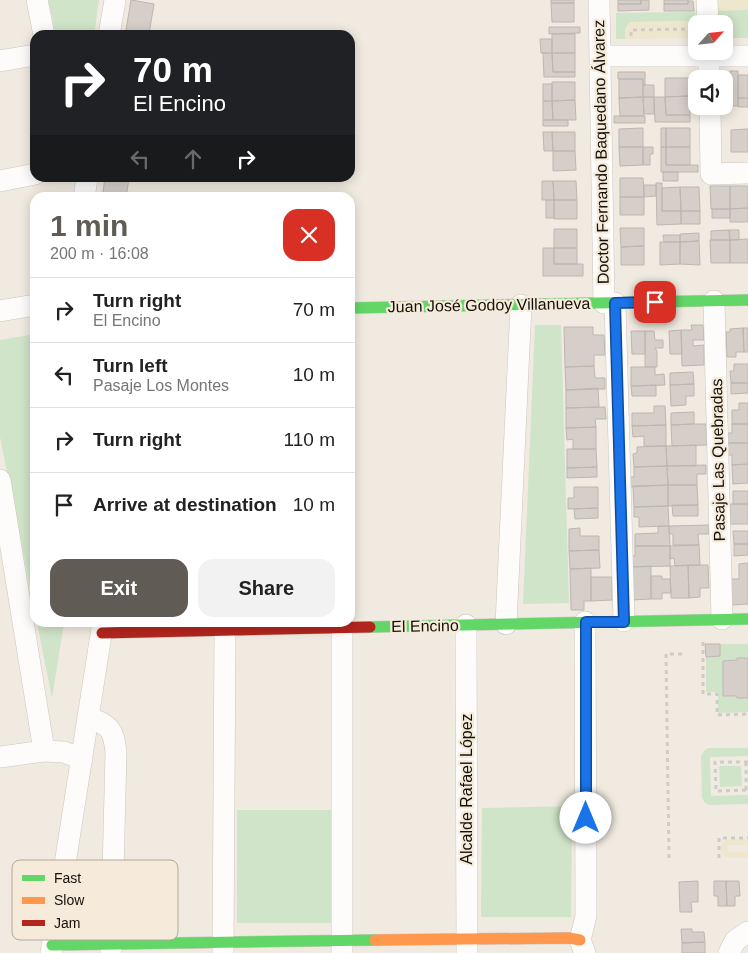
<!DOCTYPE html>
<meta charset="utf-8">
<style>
:root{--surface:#fff;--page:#f2f2f2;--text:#222;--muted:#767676;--line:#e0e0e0;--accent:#605c55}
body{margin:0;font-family:Helvetica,sans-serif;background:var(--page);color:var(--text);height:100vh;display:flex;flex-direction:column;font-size:19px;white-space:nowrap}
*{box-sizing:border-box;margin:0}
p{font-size:16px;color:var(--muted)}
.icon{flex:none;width:28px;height:28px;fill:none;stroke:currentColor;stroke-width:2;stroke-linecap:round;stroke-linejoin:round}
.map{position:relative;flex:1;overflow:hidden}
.drawer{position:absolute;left:30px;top:192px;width:325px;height:435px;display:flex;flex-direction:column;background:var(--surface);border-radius:15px;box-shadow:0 2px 12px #0003}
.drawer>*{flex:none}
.guide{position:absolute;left:30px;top:30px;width:325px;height:152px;border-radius:15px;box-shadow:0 2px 12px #0003;background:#202124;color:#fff;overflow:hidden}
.needle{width:32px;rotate:63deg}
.controls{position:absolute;left:688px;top:15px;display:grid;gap:10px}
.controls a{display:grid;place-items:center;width:45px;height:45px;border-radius:10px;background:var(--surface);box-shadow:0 2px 12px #0003;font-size:25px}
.pin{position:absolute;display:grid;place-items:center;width:42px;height:42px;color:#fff;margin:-21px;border-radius:10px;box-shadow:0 2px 8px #0006}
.me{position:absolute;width:55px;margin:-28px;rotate:0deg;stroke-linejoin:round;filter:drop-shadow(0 0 4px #0008)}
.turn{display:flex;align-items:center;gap:18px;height:105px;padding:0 20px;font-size:22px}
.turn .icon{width:65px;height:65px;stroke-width:2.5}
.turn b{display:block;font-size:35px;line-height:42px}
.lanes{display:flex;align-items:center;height:48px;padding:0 20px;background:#0003;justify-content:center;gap:25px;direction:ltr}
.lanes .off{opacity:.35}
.round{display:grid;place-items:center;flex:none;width:52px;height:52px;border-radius:15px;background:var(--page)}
.headline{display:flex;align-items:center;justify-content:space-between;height:85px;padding:0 20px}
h1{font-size:30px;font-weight:600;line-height:38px;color:var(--accent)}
.action{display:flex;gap:10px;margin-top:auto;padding:10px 20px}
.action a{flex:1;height:58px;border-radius:15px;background:var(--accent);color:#fff;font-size:20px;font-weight:600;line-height:58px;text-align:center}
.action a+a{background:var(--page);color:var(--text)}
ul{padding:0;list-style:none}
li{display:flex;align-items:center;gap:15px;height:65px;padding:0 20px;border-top:1px solid var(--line)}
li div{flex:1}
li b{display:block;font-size:19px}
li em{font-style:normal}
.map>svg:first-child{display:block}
</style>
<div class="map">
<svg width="748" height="953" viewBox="0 0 748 953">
<rect width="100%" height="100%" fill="#f0eae0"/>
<!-- green -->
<path fill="#d0e4c9" d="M48 0H99L94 35H56Z
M712 0H748V38H724V24H713Z
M695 12 696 21 630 22 625 29V39H616V13Z
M535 325H561L569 603 523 604Z
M35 334V611L0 437V340Z
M37 623H64L52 698Z
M720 644H748V658L723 661V696L748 698V712L718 713V692H706V657L720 656Z
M708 748H748V756L711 757 710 758 711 796 748 795V804L709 805 704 802 702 797 701 756 704 751Z
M719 766H741L742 786 720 787Z
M572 806 571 917H481L482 808Z
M237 810H331L333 923H237Z"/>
<!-- sand -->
<path fill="#eee6cd" d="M712 0H748V10L712 11Z
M695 12H701V24H696V38L625 39V29L630 22 695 21Z
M748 839V845H729L727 848 729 852H748V858H728L721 853V845L727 840Z"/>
<!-- building -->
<path fill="#d6cfc9" stroke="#bdb6b1" d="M131 0 154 4 149 34 126 30Z
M551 0H574V3H551Z
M618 0H641V4H618Z
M641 0H649V10L618 11V4H641Z
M664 0H688V4H664Z
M688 1H693L694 11H664V4H688Z
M551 3H574V22H552Z
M549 27H580V33L549 34Z
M552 34H575V53H552Z
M540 39H552V53H541Z
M543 53H552L553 72H575V77H544Z
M552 53H575V72H553Z
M730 71H738V106H730Z
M618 72H645V85H643V79H618Z
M738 75H748V98H738Z
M665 78H689V96L665 97Z
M619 79H643V97L619 98Z
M552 82H575V100L552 101Z
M543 84H552V101H543Z
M643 85H654V97H643Z
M689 96 690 115H666L665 97Z
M643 97H654V114H644Z
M643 97 644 116H620L619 98Z
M654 97H665L666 115H690V122H655Z
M738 98H748V107H738Z
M575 100 576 120H553L552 101Z
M543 101H552L553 120H543Z
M614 116H645V123H614Z
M543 120H568V126H543Z
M643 128V147H619V129Z
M661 128H666V147H661Z
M666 128H690V147H666Z
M746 129H748V152H731V130Z
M543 132H552L553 151H544Z
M552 132H575V151H553Z
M619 147H643V165L620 166Z
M643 147H653V154H650V165H643Z
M661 147H666V165H698V172H661Z
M666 147H690V165H666Z
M553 151H575L576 170 553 171Z
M663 172H678V181H663Z
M105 178H129L126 198H102Z
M620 178H643L644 197H620Z
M542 181H553L554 200H542Z
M553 181H576L577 200H554Z
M656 183H662V211H681V224L657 225Z
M644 185H656V196L644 197Z
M710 186H730V209H711Z
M730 186H748V208L730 209Z
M680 187 681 211H662V188Z
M680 187H699L700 211H681Z
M620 197H644V215H620Z
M546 200H554V218H546Z
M554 200H577V219H554Z
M748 208V222H730V209Z
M712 209H730V218H712Z
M681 211H700V224H681Z
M620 228H644V246L621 247Z
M554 229H577V248H554Z
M729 230H739V240H730Z
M729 230 730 240H711V231Z
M699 233V241L680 242V234Z
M663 235H680V242H664Z
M748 239V263H730V240Z
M710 240H730V263H711Z
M699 241 700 265 680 264V242Z
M660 242H680V264L660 265Z
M644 246V265H621V247Z
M543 248H554V264H583V276H543Z
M554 248H577V264H554Z
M691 325H703L704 340H693V346L704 345V365L682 366 681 330H692Z
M564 327H593V335H604L605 355H594V366L565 367Z
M743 328 744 352H736V357H727L726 332H730V329Z
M743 328H748V352H744Z
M681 330 682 354H670L669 331Z
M631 331H645V354H632Z
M645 331H654L655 340H663V348H655L657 351V367H645Z
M734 364H748V383H731L730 371H734Z
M594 366 595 378H605V389L566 390 565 367Z
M631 367H655V375L664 374 665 385 631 386Z
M693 372 694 384 670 385V373Z
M731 383H748V393L731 394Z
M694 384V396H686V405L671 406 670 385Z
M656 385V396H632L631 386Z
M598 388 599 407 566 408V390Z
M739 403H748V424H732V410H739Z
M654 406H665L666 425 632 426V413H654Z
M605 407 606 419H595L596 427 566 428V408Z
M694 412V424L671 425V413Z
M694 424H706L707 445 672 446 671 425Z
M732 424H748V443H727V433H732Z
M666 425V446H644V436L633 437 632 426Z
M596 427V449H573V439L567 440 566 428Z
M727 443H748V464L732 465V455H728Z
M696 445V466H667L666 446Z
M666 446 667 466 634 467 633 454 637 453V447Z
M567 449H596L597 467 567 468Z
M748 464V483L733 484 732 465Z
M706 465V474H697V485H668L667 466Z
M667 466 668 485 629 487V477H634V467Z
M597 467V477L567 478V468Z
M668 485V506L634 507 633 486Z
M668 485H697L698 505 668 506Z
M574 487H598V508L568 509V498H574Z
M733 491H748V504H733Z
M730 504H748V524H730Z
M672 505H698V516H673Z
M668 506 669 526 639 527V517H634V507Z
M598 508V518L575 519 574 509Z
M709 525V534H698L699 545H673V534H669V526Z
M658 526H669L670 546H635V534L658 533Z
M580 528V536H599V550L569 551V529Z
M733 531H748V544H734Z
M734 544H748V555L734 556Z
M699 545 700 565 675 566 674 558 670 559V546Z
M635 546H670V566L631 567 630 556H635Z
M599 550 600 568 570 569 569 551Z
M748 563V604L731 605V579H739V564Z
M688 565H708L709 588H700V597L689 598Z
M688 565 689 598H671L670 566Z
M651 566V599L631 600V567Z
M591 568V601H584V610H571L570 569Z
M651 576H662V579H670L671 593H662V599H651Z
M591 577H612V600L591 601Z
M705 644H720V656L706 657Z
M737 658H748V698H737V696H723V661L737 660Z
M698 881V902H691L692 912H680L679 882Z
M714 881H726L727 906H718V896H714Z
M726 881H739L740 896H735V906H727Z
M681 929H692V932H704L705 942 682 943Z
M705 942V953H682V943Z"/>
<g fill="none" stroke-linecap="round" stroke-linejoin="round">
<defs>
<path id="street" d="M37 0 44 35
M599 0 604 303
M707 0 708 24
M109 35 115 0
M709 51V79
M600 56H748
M0 61 35 55
M710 106 711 174 748 173
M0 181 35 174
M84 198 87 178
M714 301 722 619
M615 303 624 621
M0 311 35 305
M0 480 44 751
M506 624 521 305
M466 625 467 953
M89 717C111 727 113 728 116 752L111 953
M0 757 44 751 64 752 82 759
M51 953 103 622
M223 953 225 631
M342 953V629
M585 953 580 940 586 916 585 622
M729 953 735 941 748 932"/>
<path id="fast" d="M350 308 748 300
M370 627 748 619
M52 945 375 940"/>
<path id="slow" d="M375 940 569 938 580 940"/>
<path id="jam" d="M102 633 370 627"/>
</defs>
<!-- street casing -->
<use href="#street" stroke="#cbc6be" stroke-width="22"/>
<!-- fast casing -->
<use href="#fast" stroke="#cbc6be" stroke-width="12"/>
<!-- slow casing -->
<use href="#slow" stroke="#cbc6be" stroke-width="12"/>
<!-- jam casing -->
<use href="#jam" stroke="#cbc6be" stroke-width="12"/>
<!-- path -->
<path stroke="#ceccc9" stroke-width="3" stroke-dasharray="4 4" stroke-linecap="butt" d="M631 36V30L691 29
M703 642V694H717V715L748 714
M746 762V790
M748 762H715L716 791 748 790
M669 858 666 654H682
M719 858V838H748"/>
<!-- street -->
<use href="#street" stroke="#fdfcfa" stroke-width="21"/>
<!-- fast -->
<use href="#fast" stroke="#63d668" stroke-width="11"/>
<!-- slow -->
<use href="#slow" stroke="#ff974d" stroke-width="11"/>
<!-- jam -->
<use href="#jam" stroke="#b3261e" stroke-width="11"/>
</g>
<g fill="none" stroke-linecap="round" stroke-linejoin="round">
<defs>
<path id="route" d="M586 818V622H624L615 303 655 302"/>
</defs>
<!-- route casing -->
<use href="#route" stroke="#114b97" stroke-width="12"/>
<!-- route -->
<use href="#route" stroke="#1a73e8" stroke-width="9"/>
</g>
<g text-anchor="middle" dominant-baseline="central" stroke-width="4.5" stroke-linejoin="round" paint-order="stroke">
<!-- street labels -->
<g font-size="16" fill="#13100a" stroke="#f6ebda">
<text transform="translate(601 152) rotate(-91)">Doctor Fernando Baquedano Álvarez</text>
<text transform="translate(489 305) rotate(-1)">Juan José Godoy Villanueva</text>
<text transform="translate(718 460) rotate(-91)">Pasaje Las Quebradas</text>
<text transform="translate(425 626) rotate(-1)">El Encino</text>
<text transform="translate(466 789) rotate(-90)">Alcalde Rafael López</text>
</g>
</g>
<!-- legend -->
<rect x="12" y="860" width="166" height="80" rx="8" fill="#f6ebda" stroke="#b2a99c" stroke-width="1"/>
<rect x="22" y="875" width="23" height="6" fill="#63d668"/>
<rect x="22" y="897" width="23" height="7" fill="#ff974d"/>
<rect x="22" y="920" width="23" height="6" fill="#b3261e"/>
<g font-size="14" fill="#13100a">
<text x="54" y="883">Fast</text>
<text x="54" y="905">Slow</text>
<text x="54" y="928">Jam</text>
</g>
</svg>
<div class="controls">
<a><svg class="needle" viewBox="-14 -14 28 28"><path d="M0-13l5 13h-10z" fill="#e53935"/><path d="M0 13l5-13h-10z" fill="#767676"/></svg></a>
<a><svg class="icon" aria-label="sound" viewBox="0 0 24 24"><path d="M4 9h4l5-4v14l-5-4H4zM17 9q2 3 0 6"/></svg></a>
</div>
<div class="pin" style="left:655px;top:302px;background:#d93025"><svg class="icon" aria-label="arrive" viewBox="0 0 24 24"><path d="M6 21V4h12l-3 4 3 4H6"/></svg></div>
<svg class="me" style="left:586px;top:818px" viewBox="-20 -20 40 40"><circle r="19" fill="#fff"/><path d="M0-13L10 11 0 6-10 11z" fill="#1a73e8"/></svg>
<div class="guide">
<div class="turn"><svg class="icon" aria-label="right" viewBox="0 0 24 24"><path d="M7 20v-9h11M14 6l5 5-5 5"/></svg><div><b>70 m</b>El Encino</div></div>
<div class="lanes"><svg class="icon off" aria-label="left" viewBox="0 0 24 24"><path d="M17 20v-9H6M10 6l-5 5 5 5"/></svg><svg class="icon off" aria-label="ahead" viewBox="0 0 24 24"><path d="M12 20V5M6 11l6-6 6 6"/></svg><svg class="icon" aria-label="right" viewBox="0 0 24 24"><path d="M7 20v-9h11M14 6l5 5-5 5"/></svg></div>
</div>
<section class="drawer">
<div class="headline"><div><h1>1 min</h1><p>200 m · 16:08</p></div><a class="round" style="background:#d93025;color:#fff"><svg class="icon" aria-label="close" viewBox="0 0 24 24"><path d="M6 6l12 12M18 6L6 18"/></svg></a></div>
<ul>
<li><svg class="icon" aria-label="right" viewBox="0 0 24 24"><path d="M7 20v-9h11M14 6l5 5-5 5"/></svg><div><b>Turn right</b><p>El Encino</p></div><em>70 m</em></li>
<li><svg class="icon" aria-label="left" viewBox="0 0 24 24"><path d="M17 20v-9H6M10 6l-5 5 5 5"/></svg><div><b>Turn left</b><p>Pasaje Los Montes</p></div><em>10 m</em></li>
<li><svg class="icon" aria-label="right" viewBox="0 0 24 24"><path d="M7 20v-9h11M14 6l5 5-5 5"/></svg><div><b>Turn right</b></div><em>110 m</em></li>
<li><svg class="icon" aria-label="arrive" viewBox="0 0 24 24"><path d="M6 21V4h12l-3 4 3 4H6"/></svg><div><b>Arrive at destination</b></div><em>10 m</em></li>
</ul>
<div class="action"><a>Exit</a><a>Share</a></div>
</section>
</div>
